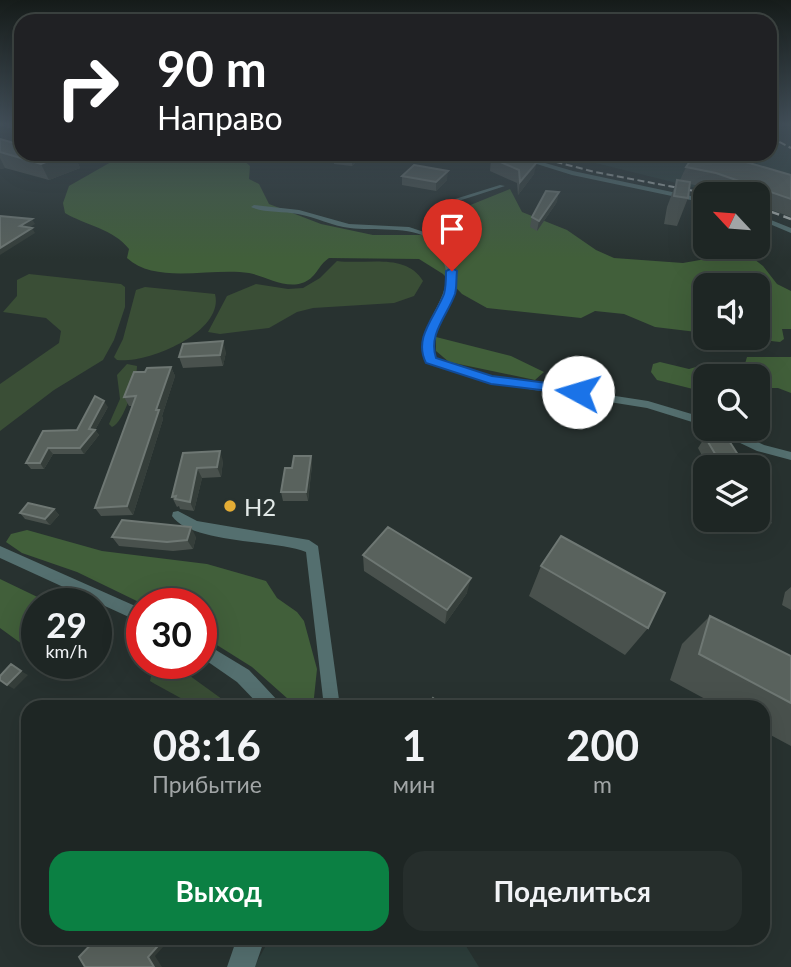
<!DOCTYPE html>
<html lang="ru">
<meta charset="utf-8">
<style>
:root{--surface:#1e2624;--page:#262e2c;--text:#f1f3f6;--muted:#a1a5a6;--line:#3c4341;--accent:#0b8043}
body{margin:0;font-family:Lato,sans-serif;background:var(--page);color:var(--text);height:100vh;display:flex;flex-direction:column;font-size:26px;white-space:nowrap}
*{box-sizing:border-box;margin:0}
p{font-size:23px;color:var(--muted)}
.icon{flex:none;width:38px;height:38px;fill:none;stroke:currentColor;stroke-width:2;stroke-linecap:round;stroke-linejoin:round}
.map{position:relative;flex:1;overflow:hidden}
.drawer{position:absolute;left:21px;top:700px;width:749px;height:245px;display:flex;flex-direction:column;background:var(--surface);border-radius:21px;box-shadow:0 7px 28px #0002,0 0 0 2px var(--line)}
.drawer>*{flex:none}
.banner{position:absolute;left:14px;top:14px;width:763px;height:147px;border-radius:21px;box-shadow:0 7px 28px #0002,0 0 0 2px var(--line);background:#202124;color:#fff;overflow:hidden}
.needle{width:46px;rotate:296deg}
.buttons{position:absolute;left:693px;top:182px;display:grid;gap:14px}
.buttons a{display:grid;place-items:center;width:77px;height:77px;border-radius:14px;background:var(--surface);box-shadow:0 7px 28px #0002,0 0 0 2px var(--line);font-size:35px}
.speed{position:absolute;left:21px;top:588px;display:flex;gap:14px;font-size:35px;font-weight:700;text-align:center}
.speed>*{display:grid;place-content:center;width:91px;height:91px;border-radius:50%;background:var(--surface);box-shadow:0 7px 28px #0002,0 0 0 2px var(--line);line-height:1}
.speed small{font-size:18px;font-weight:400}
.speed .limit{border:10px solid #d22;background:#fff;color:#111}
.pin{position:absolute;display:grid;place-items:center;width:60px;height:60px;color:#fff;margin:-72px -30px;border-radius:50% 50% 50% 0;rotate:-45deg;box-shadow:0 0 7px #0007}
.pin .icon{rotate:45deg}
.me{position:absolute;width:77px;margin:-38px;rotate:276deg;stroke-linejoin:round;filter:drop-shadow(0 0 5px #0008)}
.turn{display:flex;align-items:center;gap:24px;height:147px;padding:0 28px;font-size:32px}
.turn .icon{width:91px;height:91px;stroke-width:2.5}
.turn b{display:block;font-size:49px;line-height:60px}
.eta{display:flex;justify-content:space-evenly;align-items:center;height:119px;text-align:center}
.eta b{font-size:42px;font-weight:700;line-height:49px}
.cta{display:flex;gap:14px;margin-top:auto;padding:14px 28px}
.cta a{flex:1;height:80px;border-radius:21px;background:var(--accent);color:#fff;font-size:28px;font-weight:700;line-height:80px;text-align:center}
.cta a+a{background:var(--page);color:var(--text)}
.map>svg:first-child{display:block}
</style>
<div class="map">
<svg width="791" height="967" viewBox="0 0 791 967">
<rect width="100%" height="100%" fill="#283230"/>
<!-- built -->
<path fill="#2d3e3b" d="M770 124H791V217L758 206V194H721L559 154H770Z
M270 938H461L479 967H254Z"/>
<!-- green -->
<path fill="#3a4e36" d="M337 261C366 265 406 252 423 281L414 296 394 303 313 308 297 312 269 328 220 334 208 332 227 296 256 284 288 289 303 288 320 278Z
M29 274 121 284 125 287V307L114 340 103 360 54 390 0 431V384L59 343 61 331 46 318 3 312 17 296V280Z
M145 287 215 294C225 332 147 364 117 360L114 357 123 339 136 290Z
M127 364 137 366C137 379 124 423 112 427L109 424 120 399 117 375Z
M154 663H169L179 668 233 707H197L155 684 150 681Z"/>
<!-- forest -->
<path fill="#415f3a" d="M125 154H237L250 166 249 179 259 184 269 204 321 224 373 235H435L453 212 510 189 522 212 567 230 596 250 614 258 683 263 745 252 763 266 777 284 791 291V329H782L784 339 780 342 744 338H758V285H705V333L655 327 624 314 595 311 581 318 487 308 462 294 443 274 419 259 329 258C318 265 316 279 302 283 285 289 265 276 249 273 212 267 156 285 127 258L129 249C114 229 85 225 65 213L63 203 69 186Z
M436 337 511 356 544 372 535 380 449 362 436 351Z
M747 357H791V393L778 388H758V376H705V392L657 380 651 372 653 364 660 362 689 369 706 364 738 369 744 367Z
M27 530 102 551 207 564 266 581 277 598 297 612 304 621 317 669 313 707H297L252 667 201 635V604H143L77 572 22 553 6 542 11 534Z
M0 579 52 604H37V655L0 628Z"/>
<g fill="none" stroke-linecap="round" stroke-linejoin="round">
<!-- minor -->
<path fill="#546f6f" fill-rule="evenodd" d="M505 154H514L573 171 705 199V203L572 175Z
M500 185 505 186 443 206 432 222C433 227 434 233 436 238 441 250 454 256 455 271 458 303 426 326 434 359L492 377 648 401 705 418V426L647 408 491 383 427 363C408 320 471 292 435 248 433 246 432 242 429 239 413 226 371 231 350 228 332 226 316 217 298 214 283 211 264 213 251 207L254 205 299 210 349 224 409 227 427 233 424 222 439 204Z
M758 215 791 228V233L758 219Z
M715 429H730L764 445 791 452V460L757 451 717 432Z
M178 511 197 521 309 540 318 546 340 707H324L306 552C275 540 190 543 172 516L173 512Z
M0 546 142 609V623L0 558Z
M201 641 249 670 278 701 280 707H261L237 682 201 657Z"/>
<!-- tertiary -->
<path fill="#546f6f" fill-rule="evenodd" d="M237 938H265L255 967H227Z"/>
<!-- rail-far1 -->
<path stroke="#abb2b0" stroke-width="2" stroke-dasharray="7 3.5" stroke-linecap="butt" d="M770 137 791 148
M525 154 595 172 710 194"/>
<!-- rail -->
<path stroke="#abb2b0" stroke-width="2.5" stroke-dasharray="9 4.5" stroke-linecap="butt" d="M758 207 791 219"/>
</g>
<!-- wall -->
<path fill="#49514d" d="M5 124H21V128H7Z
M0 139 21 154H74L80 168 49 180 5 168 0 169Z
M253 154H305L299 161 254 156Z
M334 154H364L352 166 334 164Z
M376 154H425L424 157Z
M491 158 534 174 518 195 517 183 490 171Z
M686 167 791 175V217L758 205V194H728L709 188 690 184 688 198 677 226 664 224 667 207 677 180H680Z
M402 176 447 180 436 191 402 185Z
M557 202 537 231 530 227 532 217Z
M226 352 223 366 183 368 179 357Z
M171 367 175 376 162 416 163 419 133 515 101 516 95 508 133 406H129L124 397 145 372Z
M108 407 95 430 99 435 84 454H53L44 469H31L26 463 77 430Z
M705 437 742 461 738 467H708L698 448Z
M183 453 223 461 221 477 202 478 194 511 180 509 179 506 177 507 172 497Z
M311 456 312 465 308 501H283L281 492Z
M54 509 59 515 50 525 25 519 20 513Z
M749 520H758L770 522 764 527H752Z
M112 537H196L193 549 173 551 119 546Z
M363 555 467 593 445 624 364 571Z
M541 566 648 628 625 655 529 596Z
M791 587V610L782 605 785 592Z
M710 616 791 656V746L763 731V707H720L670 680 682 644Z"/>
<!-- shaded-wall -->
<path fill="#353e3a" d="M66 154H74L80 168 49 180 41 164Z
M298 154H305L299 161Z
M352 154H364L352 166Z
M0 158 5 168 0 169Z
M537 162 534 174 518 195 520 182Z
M448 171 447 180 436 191V182Z
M559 192 557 202 537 231 539 221Z
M32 219 35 224 23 232 20 226Z
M32 228 35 233 0 255V248Z
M223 341 226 352 223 366 220 355Z
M171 367 175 376 162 416 163 419 133 515 127 506 156 410Z
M104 401 108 407 95 430 99 435 84 454 80 448Z
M48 448 53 454 44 469 40 463Z
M220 451 223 461 221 477 217 467Z
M311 456 312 465 308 501 306 492Z
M197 468 202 478 194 511 190 502Z
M54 509 59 515 50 525 45 519Z
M191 527 196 537 193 549 187 540Z
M471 578 467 593 445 624 447 610Z
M21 671 28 675 14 689 7 685Z
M165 938H171L155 956 162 967H154L148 957Z"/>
<!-- building -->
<path fill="#59625d" stroke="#6e7773" stroke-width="2" d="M0 139 21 145V154H66L41 164 0 152Z
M695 154H706L739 160 791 175V199L716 173 686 167Z
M493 155 537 162 520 182 519 170 491 158Z
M414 165 448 171 436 182 402 176Z
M677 180 690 182 688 198 674 196Z
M546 191 559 192 539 221 532 217Z
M0 216 32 219 20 226 32 228 0 248Z
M223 341 220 355 179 357 183 344Z
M171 367 156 410H159L127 506 95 508 136 396 124 397 134 372H145L147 368Z
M95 396 104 401 89 429 95 430 80 448H48L40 463H26L43 431 77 430Z
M726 436 742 461 720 462 705 437Z
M220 451 217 467 197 468 190 502 175 499 176 496 172 497 183 453Z
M294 456H311L306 492H281L285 468H292Z
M28 503 54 509 45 519 20 513Z
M758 510H764L770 522 757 521 756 520H758Z
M122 520 191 527 187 540 167 542 112 537Z
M388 527 471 578 447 610 363 555Z
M561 536 665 593 648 628 541 566Z
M710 616 791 656V703L699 654Z
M11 664 21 671 7 685 0 680V676Z
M433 698 444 707H427Z
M97 938H165L148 957 154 967H85L79 957Z"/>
<!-- sky -->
<linearGradient id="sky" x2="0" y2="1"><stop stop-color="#161c1a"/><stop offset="0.48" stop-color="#424f59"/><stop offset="1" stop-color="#424f59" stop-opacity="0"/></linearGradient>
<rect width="791" height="259" fill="url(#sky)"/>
<!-- route -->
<path fill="#1a73e8" stroke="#114b97" stroke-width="2" d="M452 268 457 271C456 279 457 287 455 294 447 316 428 334 436 358L492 376 578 387 582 389V395L491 384 426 363C413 338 435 317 444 294 446 287 446 279 446 271Z"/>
<!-- markers -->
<circle fill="#e4ad35" stroke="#283230" stroke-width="2.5" cx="230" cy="506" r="7"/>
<g text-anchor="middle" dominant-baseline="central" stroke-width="6" stroke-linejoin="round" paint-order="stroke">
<!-- poi labels -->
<g font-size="24" fill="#e2e9e7" stroke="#283230" text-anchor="start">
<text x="244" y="506">H2</text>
</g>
</g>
</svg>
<div class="buttons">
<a><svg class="needle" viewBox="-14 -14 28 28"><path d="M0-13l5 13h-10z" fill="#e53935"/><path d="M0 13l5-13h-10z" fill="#a1a5a6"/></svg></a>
<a><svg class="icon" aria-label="sound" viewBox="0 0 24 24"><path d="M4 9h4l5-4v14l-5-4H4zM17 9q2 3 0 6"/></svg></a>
<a><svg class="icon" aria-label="search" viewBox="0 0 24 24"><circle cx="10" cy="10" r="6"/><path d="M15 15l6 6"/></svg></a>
<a><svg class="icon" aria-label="layers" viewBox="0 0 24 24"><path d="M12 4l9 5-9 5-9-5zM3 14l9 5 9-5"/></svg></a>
</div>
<div class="speed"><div>29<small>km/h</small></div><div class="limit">30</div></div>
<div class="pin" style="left:452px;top:271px;background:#d93025"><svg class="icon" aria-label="arrive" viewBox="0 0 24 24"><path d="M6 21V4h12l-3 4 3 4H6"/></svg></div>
<svg class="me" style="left:578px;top:392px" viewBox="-20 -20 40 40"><circle r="19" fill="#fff"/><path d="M0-13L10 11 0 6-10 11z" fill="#1a73e8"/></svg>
<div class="banner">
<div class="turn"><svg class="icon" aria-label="right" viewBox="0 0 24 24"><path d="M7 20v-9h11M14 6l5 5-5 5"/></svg><div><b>90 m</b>Направо</div></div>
</div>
<section class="drawer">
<div class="eta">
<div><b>08:16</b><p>Прибытие</p></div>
<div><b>1</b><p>мин</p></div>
<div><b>200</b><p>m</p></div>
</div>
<div class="cta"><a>Выход</a><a>Поделиться</a></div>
</section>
</div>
